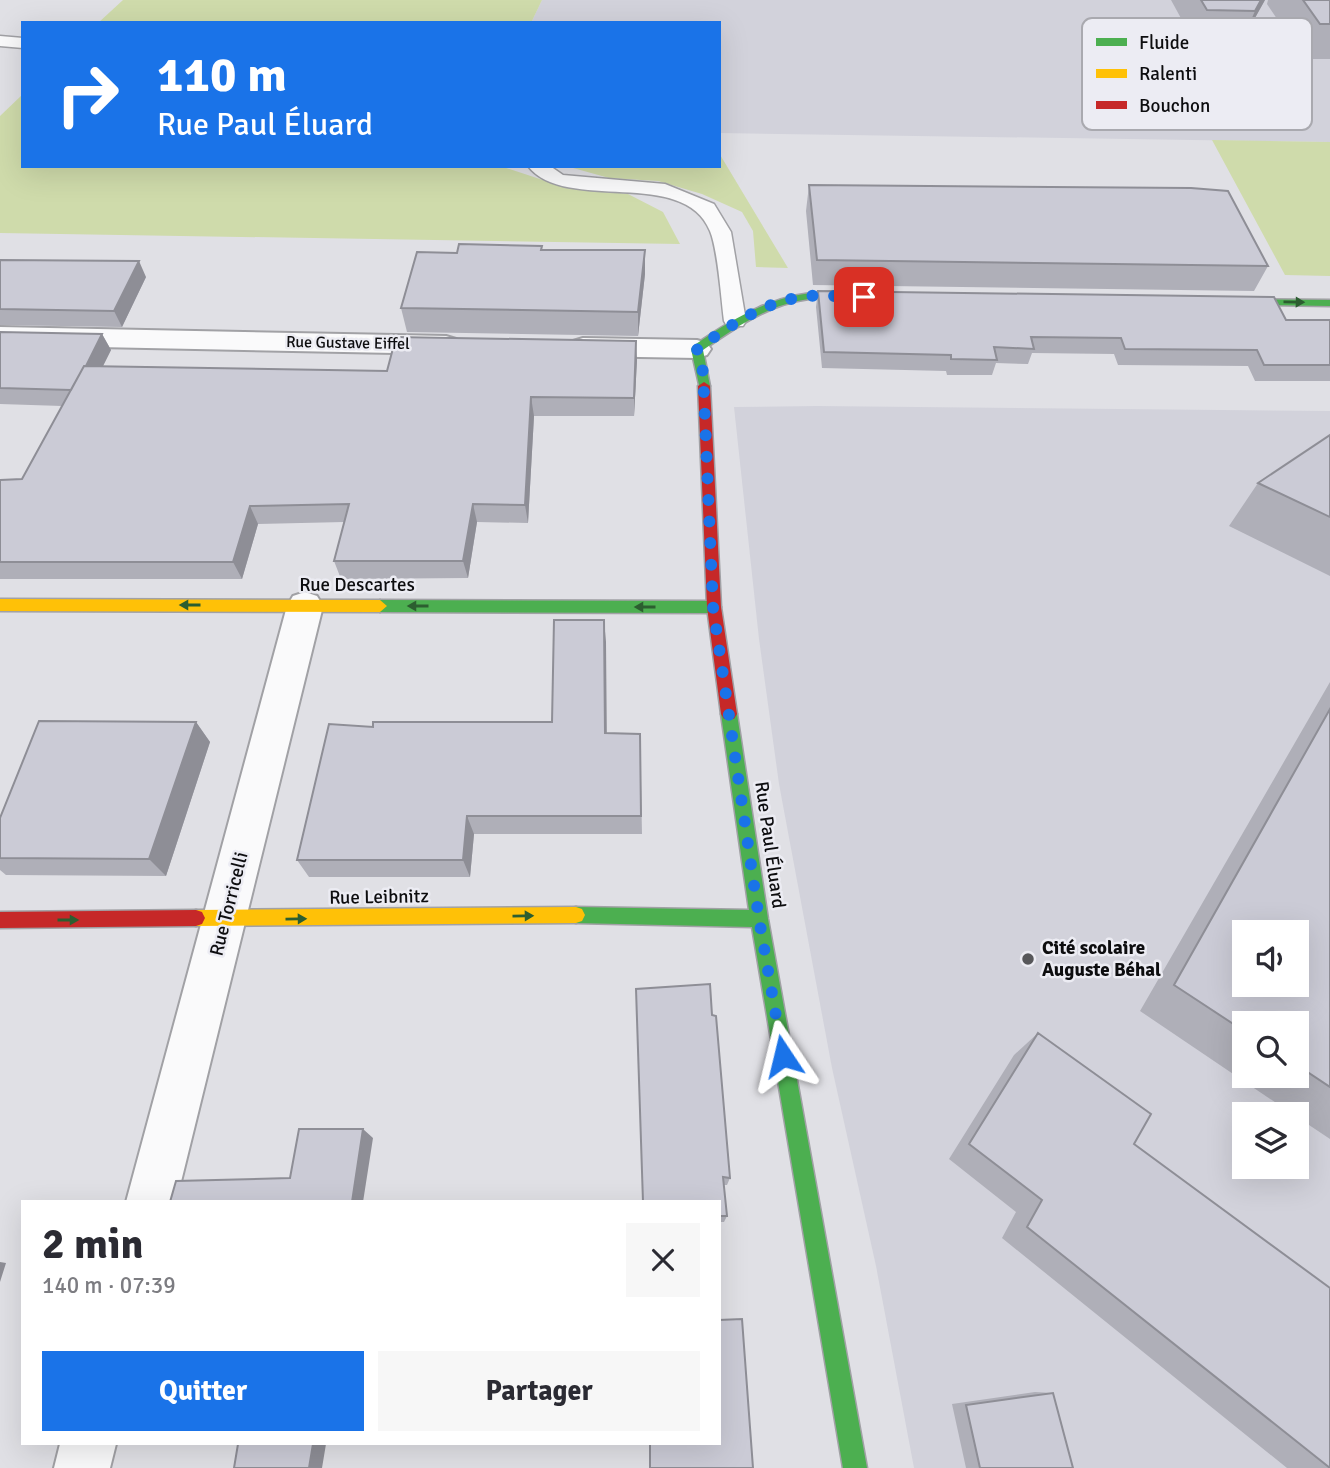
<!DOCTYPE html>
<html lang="fr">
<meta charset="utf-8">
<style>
:root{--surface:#fff;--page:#f7f7f7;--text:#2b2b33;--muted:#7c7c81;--accent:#1a73e8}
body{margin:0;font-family:Signika,sans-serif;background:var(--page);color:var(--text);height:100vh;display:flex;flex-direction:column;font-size:26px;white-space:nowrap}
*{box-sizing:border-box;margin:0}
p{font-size:23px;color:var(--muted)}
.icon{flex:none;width:38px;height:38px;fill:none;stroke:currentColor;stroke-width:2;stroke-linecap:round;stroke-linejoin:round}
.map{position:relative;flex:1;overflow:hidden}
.panel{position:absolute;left:21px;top:1200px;width:700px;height:245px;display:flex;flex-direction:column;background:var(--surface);border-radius:0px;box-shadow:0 7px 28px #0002}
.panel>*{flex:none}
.hud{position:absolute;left:21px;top:21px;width:700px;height:147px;border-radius:0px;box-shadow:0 7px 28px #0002;background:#1a73e8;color:#fff;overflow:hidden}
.buttons{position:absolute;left:1232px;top:920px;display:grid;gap:14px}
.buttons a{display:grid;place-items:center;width:77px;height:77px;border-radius:0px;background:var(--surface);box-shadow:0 7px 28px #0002;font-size:35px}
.pin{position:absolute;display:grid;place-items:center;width:60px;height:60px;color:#fff;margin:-30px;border-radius:14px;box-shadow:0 4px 10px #0006}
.me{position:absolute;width:77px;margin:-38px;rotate:350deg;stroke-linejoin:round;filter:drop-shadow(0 0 5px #0008)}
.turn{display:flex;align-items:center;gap:24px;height:147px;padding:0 21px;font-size:32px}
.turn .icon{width:91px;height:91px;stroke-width:2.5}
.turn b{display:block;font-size:49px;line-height:60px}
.round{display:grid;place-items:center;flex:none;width:74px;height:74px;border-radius:0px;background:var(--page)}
.overview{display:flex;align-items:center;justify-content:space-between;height:119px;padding:0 21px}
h1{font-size:42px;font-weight:700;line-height:52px}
.primary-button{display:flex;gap:14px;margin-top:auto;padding:14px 21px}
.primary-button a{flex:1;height:80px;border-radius:0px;background:var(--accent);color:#fff;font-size:28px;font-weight:700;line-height:80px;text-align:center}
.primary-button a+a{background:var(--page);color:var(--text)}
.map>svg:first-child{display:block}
</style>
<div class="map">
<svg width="1330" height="1468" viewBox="0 0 1330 1468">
<rect width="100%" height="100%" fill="#e0e0e5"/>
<!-- built -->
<path fill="#d2d2db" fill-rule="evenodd" d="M542 0H1330V142L719 133V23H531Z
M817 406 1330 411V1468H914L876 1266 832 1068 779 784 759 639 734 407ZM1244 933H1297V985H1244ZM1244 1024H1297V1076H1244ZM1244 1115H1297V1167H1244Z"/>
<!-- green -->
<path fill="#cfdbab" d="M123 0H542L531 23H98Z
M23 94V166H500L555 184 628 194 663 212 680 244 0 233V116Z
M1212 140 1330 142V276L1285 275Z
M719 153 788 268 756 267 753 231 742 212 702 194 658 181 609 178 566 166H719Z"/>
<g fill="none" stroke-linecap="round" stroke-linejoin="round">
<defs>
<path id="lane" d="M0 36 23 38V48L0 46Z
M528 166H550L563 175 665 184 714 204 731 232 746 321 743 326H727L724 321C721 298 718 250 710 231 684 166 565 214 528 166Z"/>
<path id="street" d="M0 327 446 336 456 339 460 345 456 351 446 354 0 345Z
M583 338 697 340 707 343 711 349 707 355 697 358 583 356 573 353 569 347 573 341Z
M305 592 317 596 323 606 176 1202H126L287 606 293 596Z
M60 1444H116L110 1468H54Z"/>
<path id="fast" d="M832 292 869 294 875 297 869 300C849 300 829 297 809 299 769 304 735 328 703 350L710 386 704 390 700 389 691 349 693 346C735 317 778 291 832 292Z
M1224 299 1330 300V306L1220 304 1218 302Z
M380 600 714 601 721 607 714 613 380 612 373 606Z
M729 708 734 709 737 714 768 919 867 1468H843L752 927 576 923 570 921 567 915 570 909 576 907 749 910 721 714 724 709Z"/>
<path id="slow" d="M0 599 380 600 387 606 380 612 0 611Z
M576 907 582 909 585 915 582 921 576 923 196 926 190 924 187 918 190 912 196 910Z"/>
<path id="jam" d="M704 382 710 386 721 607 737 714 734 719H724L721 714 707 607 698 386Z
M196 910 202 912 205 918 202 924 196 926 0 928V912Z"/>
</defs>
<!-- lane casing -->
<use href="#lane" stroke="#a1a1a5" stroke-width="3"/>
<!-- street casing -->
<use href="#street" stroke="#a1a1a5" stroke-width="4"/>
<!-- fast casing -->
<use href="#fast" stroke="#a1a1a5" stroke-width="3"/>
<!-- slow casing -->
<use href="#slow" stroke="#a1a1a5" stroke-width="3"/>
<!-- jam casing -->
<use href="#jam" stroke="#a1a1a5" stroke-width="3"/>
<!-- lane -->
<use href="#lane" fill="#fafafb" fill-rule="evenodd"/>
<!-- street -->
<use href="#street" fill="#fafafb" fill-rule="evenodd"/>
<!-- fast -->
<use href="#fast" fill="#4caf50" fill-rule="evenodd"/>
<!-- slow -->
<use href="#slow" fill="#ffc107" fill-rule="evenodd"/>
<!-- jam -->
<use href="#jam" fill="#c62828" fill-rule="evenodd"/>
</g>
<!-- wall -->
<path fill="#afafb8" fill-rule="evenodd" d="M1171 0H1265L1241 43 1194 42Z
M1268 0H1330V59H1304L1267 4Z
M809 185 1268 266 1254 291 813 285 806 211Z
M542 246V250L645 274 638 336 407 332 401 308 457 253Z
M0 260 146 277 122 327 0 325Z
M818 291 1286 320H1330V381H1255L1248 366 1118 365 1114 354 1032 353 1028 364 996 363 992 375H947L946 371 822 368 816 307Z
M0 332 102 334 111 350 103 366 387 371 637 360 634 416H534L528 523 477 522 468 578 341 579 334 561 344 522 258 524 242 579H0V480L22 479 62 406 0 404Z
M1330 435V576L1229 526 1258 483Z
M606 642V733L640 734 642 834H474L470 877H309L297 860 373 727 552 722Z
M1330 682V1139L1297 1117V1115H1294L1140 1011ZM1244 1024H1297V1076H1244Z
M196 722 210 742 166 876 6 875 0 870V818Z
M712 1015 730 1178 727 1185H724L727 1216 724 1222H719Z
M1038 1033 1134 1144 1330 1468H1287L1002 1238 1016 1212 949 1159 1014 1055Z
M1035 1392 1053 1393 1073 1468H966L952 1404Z"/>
<!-- shaded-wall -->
<path fill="#8e8e96" d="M1261 0H1265L1241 43 1255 11Z
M645 250V274L638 336V312Z
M139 261 146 277 122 327 114 311Z
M102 334 111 350 83 406 73 390Z
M636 341 637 360 634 416V398Z
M531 397 534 416 528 523 525 505Z
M473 504 477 522 468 578 463 561Z
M250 506 258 524 242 579 233 562Z
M604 620 606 642 607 752 605 733Z
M196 722 210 742 166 876 149 859Z
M467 816 474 834 470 877 463 860Z
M363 1129 373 1138 363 1202H352Z
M0 1262 6 1263 0 1282Z
M313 1444H326L322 1468H309Z"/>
<!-- building -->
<path fill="#cbcbd6" stroke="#8e8e96" stroke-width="2" fill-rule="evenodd" d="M1201 0H1261L1255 11 1207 10Z
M1303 0H1330V24H1320Z
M809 185 1191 188 1228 191 1268 266 817 260Z
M459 244 542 246 541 250H645L638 312 401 308 417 252 457 253Z
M0 260 139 261 114 311 0 309Z
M818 291 1274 297 1286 320H1330V365H1264L1257 350 1125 349 1121 338 1031 337 1034 349 994 347 997 360 951 359V355L824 352Z
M0 332 102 334 86 366H84L71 390 0 388Z
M396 337 636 341 634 398 531 397 525 505 473 504 463 561H334L349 504 250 506 233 562H0V480L22 479 84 366 387 371Z
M1330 435V517L1258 483Z
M554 620H604L605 733 640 734 641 816H467L463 860H297L329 724 373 727V722H552Z
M1330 709V1087L1297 1065V1024H1244V1031L1174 985ZM1244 933H1297V985H1244Z
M39 721 196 722 149 859 0 858V818Z
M710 984 712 1015 716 1016 730 1178 723 1177 727 1216H719V1202H643L636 989Z
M1038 1033 1151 1114 1134 1144 1330 1288V1468L1027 1227 1042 1200 969 1144Z
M299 1129H363L352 1202H170L176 1181 290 1178Z
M742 1319 753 1468H650V1444H719V1320Z
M1053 1393 1073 1468H980L966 1405Z
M238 1444H313L309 1468H234Z"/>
<!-- one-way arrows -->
<defs><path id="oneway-solid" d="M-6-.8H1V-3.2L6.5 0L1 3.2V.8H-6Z" transform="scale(1.75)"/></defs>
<g fill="#2c5e30">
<use href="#oneway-solid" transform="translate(1294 302) rotate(1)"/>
<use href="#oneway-solid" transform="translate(190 605) rotate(-180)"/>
<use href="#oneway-solid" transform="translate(418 606) rotate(-180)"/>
<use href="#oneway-solid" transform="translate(645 607) rotate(-180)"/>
<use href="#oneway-solid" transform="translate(523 916) rotate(-1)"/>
<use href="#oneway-solid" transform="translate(296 919) rotate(-1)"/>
<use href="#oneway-solid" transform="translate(68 920)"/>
</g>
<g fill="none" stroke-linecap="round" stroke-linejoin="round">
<!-- route -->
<path stroke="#1a73e8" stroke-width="12" stroke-dasharray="0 21.6" d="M783 1056 759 919 713 607 703 372 697 349C731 325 766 300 809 296 827 295 846 297 864 297"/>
</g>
<!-- markers -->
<circle fill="#57575a" stroke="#ececf3" stroke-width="2.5" cx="1028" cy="959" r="7"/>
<g text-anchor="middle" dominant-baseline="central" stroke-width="5" stroke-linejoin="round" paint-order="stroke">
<!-- far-street labels -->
<g font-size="16" fill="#0d0d0f" stroke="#ececf3">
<text transform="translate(348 343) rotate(1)">Rue Gustave Eiffel</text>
</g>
<!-- street labels -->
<g font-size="19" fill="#0d0d0f" stroke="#ececf3">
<text x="357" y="585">Rue Descartes</text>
<text transform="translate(770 845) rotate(82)">Rue Paul Éluard</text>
<text transform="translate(379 897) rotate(-1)">Rue Leibnitz</text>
<text transform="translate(229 904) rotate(-76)">Rue Torricelli</text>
</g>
<!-- poi labels -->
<g font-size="19" font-weight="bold" fill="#0d0d0f" stroke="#ececf3" text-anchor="start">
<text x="1042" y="948">Cité scolaire<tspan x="1042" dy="22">Auguste Béhal</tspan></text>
</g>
</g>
<!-- legend -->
<rect x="1082" y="18" width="230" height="112" rx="10" fill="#ececf3" stroke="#a9a9af" stroke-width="2"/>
<rect x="1096" y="38" width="31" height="8" fill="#4caf50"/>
<rect x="1096" y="69" width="31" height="9" fill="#ffc107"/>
<rect x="1096" y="101" width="31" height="8" fill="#c62828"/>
<g font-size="19" fill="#0d0d0f">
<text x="1139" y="49">Fluide</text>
<text x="1139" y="80">Ralenti</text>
<text x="1139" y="112">Bouchon</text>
</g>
</svg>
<div class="buttons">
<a><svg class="icon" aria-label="sound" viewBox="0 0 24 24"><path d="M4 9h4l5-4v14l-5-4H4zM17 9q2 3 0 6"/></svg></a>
<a><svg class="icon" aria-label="search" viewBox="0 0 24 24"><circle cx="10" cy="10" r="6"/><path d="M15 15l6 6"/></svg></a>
<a><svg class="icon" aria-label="layers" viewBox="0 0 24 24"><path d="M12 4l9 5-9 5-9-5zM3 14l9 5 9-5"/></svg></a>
</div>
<div class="pin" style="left:864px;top:297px;background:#d93025"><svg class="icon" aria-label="arrive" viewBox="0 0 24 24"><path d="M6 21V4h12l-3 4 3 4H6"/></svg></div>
<svg class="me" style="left:783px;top:1056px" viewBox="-20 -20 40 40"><path d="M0-17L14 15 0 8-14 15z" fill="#1a73e8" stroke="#fff" stroke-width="4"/></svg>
<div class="hud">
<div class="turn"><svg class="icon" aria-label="right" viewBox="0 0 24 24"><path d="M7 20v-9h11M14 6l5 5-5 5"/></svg><div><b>110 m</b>Rue Paul Éluard</div></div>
</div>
<section class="panel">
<div class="overview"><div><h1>2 min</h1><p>140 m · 07:39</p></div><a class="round"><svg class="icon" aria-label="close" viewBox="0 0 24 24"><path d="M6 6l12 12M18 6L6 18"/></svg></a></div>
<div class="primary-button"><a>Quitter</a><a>Partager</a></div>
</section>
</div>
